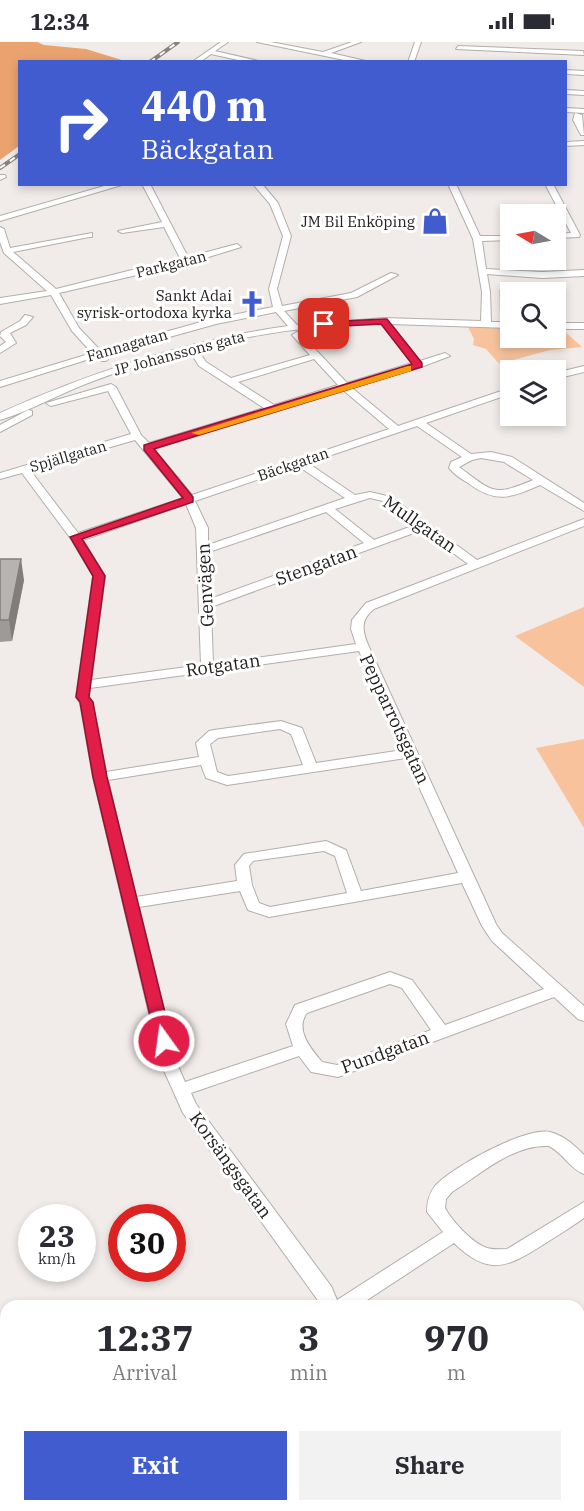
<!DOCTYPE html>
<meta charset="utf-8">
<style>
:root{--surface:#fff;--page:#f2f2f3;--text:#2b2b33;--muted:#7c7c81;--accent:#415ccf}
body{margin:0;font-family:"IBM Plex Serif",serif;background:var(--page);color:var(--text);height:100vh;display:flex;flex-direction:column;font-size:22px;white-space:nowrap}
*{box-sizing:border-box;margin:0}
p{font-size:20px;color:var(--muted)}
.icon{flex:none;width:33px;height:33px;fill:none;stroke:currentColor;stroke-width:2;stroke-linecap:round;stroke-linejoin:round}
.map{position:relative;flex:1;overflow:hidden}
.details{position:absolute;left:0px;top:1258px;width:585px;height:212px;display:flex;flex-direction:column;background:var(--surface);border-radius:18px 18px 0 0;box-shadow:0 3px 9px #0003}
.details>*{flex:none}
.hud{position:absolute;left:18px;top:18px;width:549px;height:126px;border-radius:0px;box-shadow:0 3px 9px #0003;background:#415ccf;color:#fff;overflow:hidden}
.needle{width:39px;rotate:280deg}
.buttons{position:absolute;left:500px;top:162px;display:grid;gap:12px}
.buttons a{display:grid;place-items:center;width:66px;height:66px;border-radius:0px;background:var(--surface);box-shadow:0 3px 9px #0003;font-size:30px}
.speed{position:absolute;left:18px;top:1162px;display:flex;gap:12px;font-size:30px;font-weight:700;text-align:center}
.speed>*{display:grid;place-content:center;width:78px;height:78px;border-radius:50%;background:var(--surface);box-shadow:0 3px 9px #0003;line-height:1}
.speed small{font-size:15px;font-weight:400}
.speed .limit{border:9px solid #d22;background:#fff;color:#111}
.pin{position:absolute;display:grid;place-items:center;width:51px;height:51px;color:#fff;margin:-26px;border-radius:12px;box-shadow:0 3px 9px #0006}
.me{position:absolute;width:66px;margin:-33px;rotate:346deg;stroke-linejoin:round;filter:drop-shadow(0 0 4px #0008)}
.turn{display:flex;align-items:center;gap:21px;height:126px;padding:0 24px;font-size:27px}
.turn .icon{width:78px;height:78px;stroke-width:2.5}
.turn b{display:block;font-size:42px;line-height:51px}
.eta{display:flex;justify-content:space-evenly;align-items:center;height:102px;text-align:center}
.eta b{font-size:36px;font-weight:700;line-height:42px}
.button{display:flex;gap:12px;margin-top:auto;padding:12px 24px}
.button a{flex:1;height:69px;border-radius:0px;background:var(--accent);color:#fff;font-size:24px;font-weight:700;line-height:69px;text-align:center}
.button a+a{background:var(--page);color:var(--text)}
.status{display:flex;justify-content:space-between;align-items:center;height:42px;padding:0 30px;background:var(--surface);direction:ltr}
.status svg{height:16px;fill:currentColor}
.map>svg:first-child{display:block}
</style>
<div class="status"><b>12:34</b><svg viewBox="0 0 49 12"><path d="M0 12V9h3v3zM5 12V6h3v6zM10 12V3h3v9zM15 12V0h3v12zM26 1h20v11H26zM47 4h2v5h-2z"/></svg></div>
<div class="map">
<svg width="584" height="1469" viewBox="0 0 584 1469">
<rect width="100%" height="100%" fill="#f1ece9"/>
<!-- green -->
<path fill="#f8c39c" d="M538 243 542 250H510V281L500 275 499 248Z
M468 285 510 286V296H555V286L562 287 582 305 550 308 510 319 520 328H510V334L486 307 473 303 474 297Z
M584 565V645L515 594Z
M584 697V786L536 706Z"/>
<!-- forest -->
<path fill="#eaa36e" d="M0 0H37L44 3 86 7 125 19 20 20 19 104 0 118Z
M0 1386 6 1396V1464H49L52 1469H0Z"/>
<g fill="none" stroke-linecap="round" stroke-linejoin="round">
<defs>
<path id="minor" d="M221 0H228L215 9 263 20H247L211 12 200 20H192Z
M257 0H270L323 10 352 0H361L331 11 370 20H354Z
M415 0H421L414 20H408Z
M458 4 583 9 584 13 456 7Z
M566 28 584 29V33L566 32Z
M566 48 584 49V53L566 52Z
M566 66 584 67V71L566 70Z
M575 71 582 73 584 93H581L573 78Z
M584 99V103L566 104V100Z
M0 133H5L6 135 0 138Z
M111 142H125L0 179V174Z
M142 142H150L188 215 237 202 241 205 189 221 59 251 79 286 100 308 212 277 273 265 269 247 283 194 270 162 253 142H262L278 161 291 194 277 247 282 264 351 251 391 231 398 233 357 255 284 269 297 283 384 276 481 279 482 250 473 197 448 142H456L480 194H510V198L482 199 486 227 542 230 584 228V234L542 236 487 232 490 250 491 280H510V286L391 282 420 319 445 311 450 314 421 325 352 346 398 384 510 346V352L426 381 471 412 491 410 512 415 584 461V469L540 443C510 456 496 462 468 441 461 437 454 432 449 426L451 420 462 415 417 384 308 421 355 453 370 450 391 455 477 518 584 477V484L374 567C360 578 362 589 369 605L496 882 502 891 584 964V979L578 977 554 955 338 1035 311 1030 299 1014 191 1051 196 1062 331 1244 337 1258 443 1190 427 1170C427 1160 429 1152 435 1144 452 1125 525 1085 550 1090 565 1094 574 1103 584 1113V1132C570 1127 563 1111 549 1104 513 1102 481 1132 452 1150L446 1157 445 1166C452 1179 472 1201 487 1206 493 1208 500 1207 507 1207L584 1160V1176C570 1186 555 1195 541 1204 505 1227 487 1233 454 1201L358 1264H322L183 1071 161 1022 93 735 80 661 76 655 93 534 71 497 22 431 0 437V431L131 392 108 349 51 364 46 361 111 342 116 345 141 393 149 401 264 366 199 324 194 316 196 314H202L206 320 231 336 310 313 292 293 297 290 300 291 347 341 412 321 382 282C282 282 181 306 88 341 59 352 30 369 0 378V371C92 330 188 298 288 284L276 270 216 282 105 313 108 317 106 319H100L96 315 0 345V339L92 311 72 289 51 253 0 262V256L47 249 4 211 0 200V185L4 187 10 206 92 191V195H89L13 210 56 247 180 216 164 185 122 191 118 189 162 180ZM314 317 338 343 274 363 238 340ZM343 348 389 387 192 453 153 406ZM135 398 183 456 78 491 30 428ZM481 416 504 420 533 438C493 455 493 450 459 425L472 418ZM298 424 345 456 208 503V486L195 459ZM370 456 383 459 415 483 374 498 335 467ZM186 462 196 486 201 623 91 638 105 534 83 498ZM326 470 364 501 210 557 209 510ZM422 488 468 522 366 561 352 578 351 587 356 602 213 622 211 565ZM359 609 403 708 316 721 302 686 281 679 214 688 209 689 196 701 199 715 106 730 92 660 88 655 90 646ZM280 687 291 692 303 723 228 734 217 730 210 702 218 696ZM406 716 458 831 361 849 346 808 326 799 244 812 235 823 237 839 136 855 108 738 201 723 206 736 227 743ZM324 809 335 814 347 851 270 865 259 861 252 843 249 824 253 819ZM462 841 482 884 492 899 544 947 445 983 412 938 390 930 295 963 286 982 293 1004 185 1040 177 1022 139 865 240 849 248 868 269 875ZM390 942 402 946 431 988 337 1023 322 1020C312 1008 294 988 307 971Z
M545 142H553L580 193 579 195 555 196V192L571 191Z
M25 273 33 275 26 283 10 291 16 301 0 311V304L6 300 0 294 1 290 20 279Z
M555 281H584V287H555Z
M584 324V330L555 337V331Z
M28 368 32 369V373L0 390V383Z
M0 1338 6 1340V1365L0 1363Z
M62 1464H83L85 1469H64Z
M450 1464H470L472 1469H452Z"/>
</defs>
<!-- minor casing -->
<use href="#minor" stroke="#b2aeab" stroke-width="2"/>
<!-- minor -->
<use href="#minor" fill="#fff" fill-rule="evenodd"/>
<defs>
<path id="rail" d="M150 20 178 0
M0 126 20 112"/>
</defs>
<!-- rail casing -->
<use href="#rail" stroke="#878381" stroke-width="4"/>
<!-- rail -->
<use href="#rail" stroke="#fff" stroke-width="2" stroke-dasharray="6" stroke-linecap="butt"/>
</g>
<!-- wall -->
<path fill="#9d9a97" d="M0 517 24 538 12 599 0 600Z"/>
<!-- shaded-wall -->
<path fill="#807d7b" d="M21 517 24 538 12 599 9 578Z"/>
<!-- building -->
<path fill="#b7b3b0" stroke="#807d7b" stroke-width="1.5" d="M0 517H21L9 578H0Z"/>
<!-- route -->
<path fill="#e11d48" stroke="#92132f" stroke-width="1.5" d="M384 277H387L422 321V325L154 407 193 455V460L82 497 105 534 89 655 93 660 107 735 172 999 170 1004 164 1005 158 1004 156 999 93 735 80 660 76 655 93 534 70 495 183 456 144 408V403L412 322 381 282 324 285 319 282 324 280Z"/>
<!-- slow -->
<path fill="#f59e0b" d="M408 324H411V329L199 393 191 391Z"/>
<!-- icons -->
<defs>
<symbol id="shop-bare" viewBox="-9 -9 18 18"><path d="M-5-2.5h2.3a2.7 3.5 0 0 1 5.4 0H5L5.5 6h-11ZM-1.5-2.5h3a1.5 2.3 0 0 0-3 0Z" fill="#415ccf" stroke="#fff" stroke-width="2.5" paint-order="stroke"/></symbol>
<symbol id="church-bare" viewBox="-9 -9 18 18"><path d="M-1.2-6h2.4v3.5h3.3v2.4h-3.3V6h-2.4V-.1h-3.3v-2.4h3.3Z" fill="#415ccf" stroke="#fff" stroke-width="2.5" paint-order="stroke"/></symbol>
</defs>
<g fill-rule="evenodd">
<use href="#shop-bare" x="416" y="160" width="38" height="38"/>
<use href="#church-bare" x="233" y="243" width="38" height="38"/>
</g>
<g text-anchor="middle" dominant-baseline="central" stroke-width="6" stroke-linejoin="round" paint-order="stroke">
<!-- far-poi labels -->
<g font-size="15" fill="#242221" stroke="#fff" text-anchor="end">
<text x="415" y="179">JM Bil Enköping</text>
<text x="232" y="253">Sankt Adai<tspan x="232" dy="17">syrisk-ortodoxa kyrka</tspan></text>
</g>
<!-- far-street labels -->
<g font-size="15" fill="#242221" stroke="#fff">
<text transform="translate(171 222) rotate(-14)">Parkgatan</text>
<text transform="translate(127 303) rotate(-16)">Fannagatan</text>
<text transform="translate(179 311) rotate(-15)">JP Johanssons gata</text>
<text transform="translate(68 414) rotate(-16)">Spjällgatan</text>
<text transform="translate(293 422) rotate(-19)">Bäckgatan</text>
</g>
<!-- street labels -->
<g font-size="18" fill="#242221" stroke="#fff">
<text transform="translate(420 482) rotate(35)">Mullgatan</text>
<text transform="translate(316 523) rotate(-20)">Stengatan</text>
<text transform="translate(205 543) rotate(-93)">Genvägen</text>
<text transform="translate(223 623) rotate(-8)">Rotgatan</text>
<text transform="translate(395 677) rotate(65)">Pepparrotsgatan</text>
<text transform="translate(385 1010) rotate(-20)">Pundgatan</text>
<text transform="translate(231 1123) rotate(54)">Korsängsgatan</text>
</g>
</g>
</svg>
<div class="buttons">
<a><svg class="needle" viewBox="-14 -14 28 28"><path d="M0-13l5 13h-10z" fill="#e53935"/><path d="M0 13l5-13h-10z" fill="#7c7c81"/></svg></a>
<a><svg class="icon" aria-label="search" viewBox="0 0 24 24"><circle cx="10" cy="10" r="6"/><path d="M15 15l6 6"/></svg></a>
<a><svg class="icon" aria-label="layers" viewBox="0 0 24 24"><path d="M12 4l9 5-9 5-9-5zM3 14l9 5 9-5"/></svg></a>
</div>
<div class="speed"><div>23<small>km/h</small></div><div class="limit">30</div></div>
<div class="pin" style="left:324px;top:282px;background:#d93025"><svg class="icon" aria-label="arrive" viewBox="0 0 24 24"><path d="M6 21V4h12l-3 4 3 4H6"/></svg></div>
<svg class="me" style="left:164px;top:999px" viewBox="-20 -20 40 40"><circle r="17" fill="#e11d48" stroke="#fff" stroke-width="3"/><path d="M0-11L8 9 0 5-8 9z" fill="#fff"/></svg>
<div class="hud">
<div class="turn"><svg class="icon" aria-label="right" viewBox="0 0 24 24"><path d="M7 20v-9h11M14 6l5 5-5 5"/></svg><div><b>440 m</b>Bäckgatan</div></div>
</div>
<section class="details">
<div class="eta">
<div><b>12:37</b><p>Arrival</p></div>
<div><b>3</b><p>min</p></div>
<div><b>970</b><p>m</p></div>
</div>
<div class="button"><a>Exit</a><a>Share</a></div>
</section>
</div>
